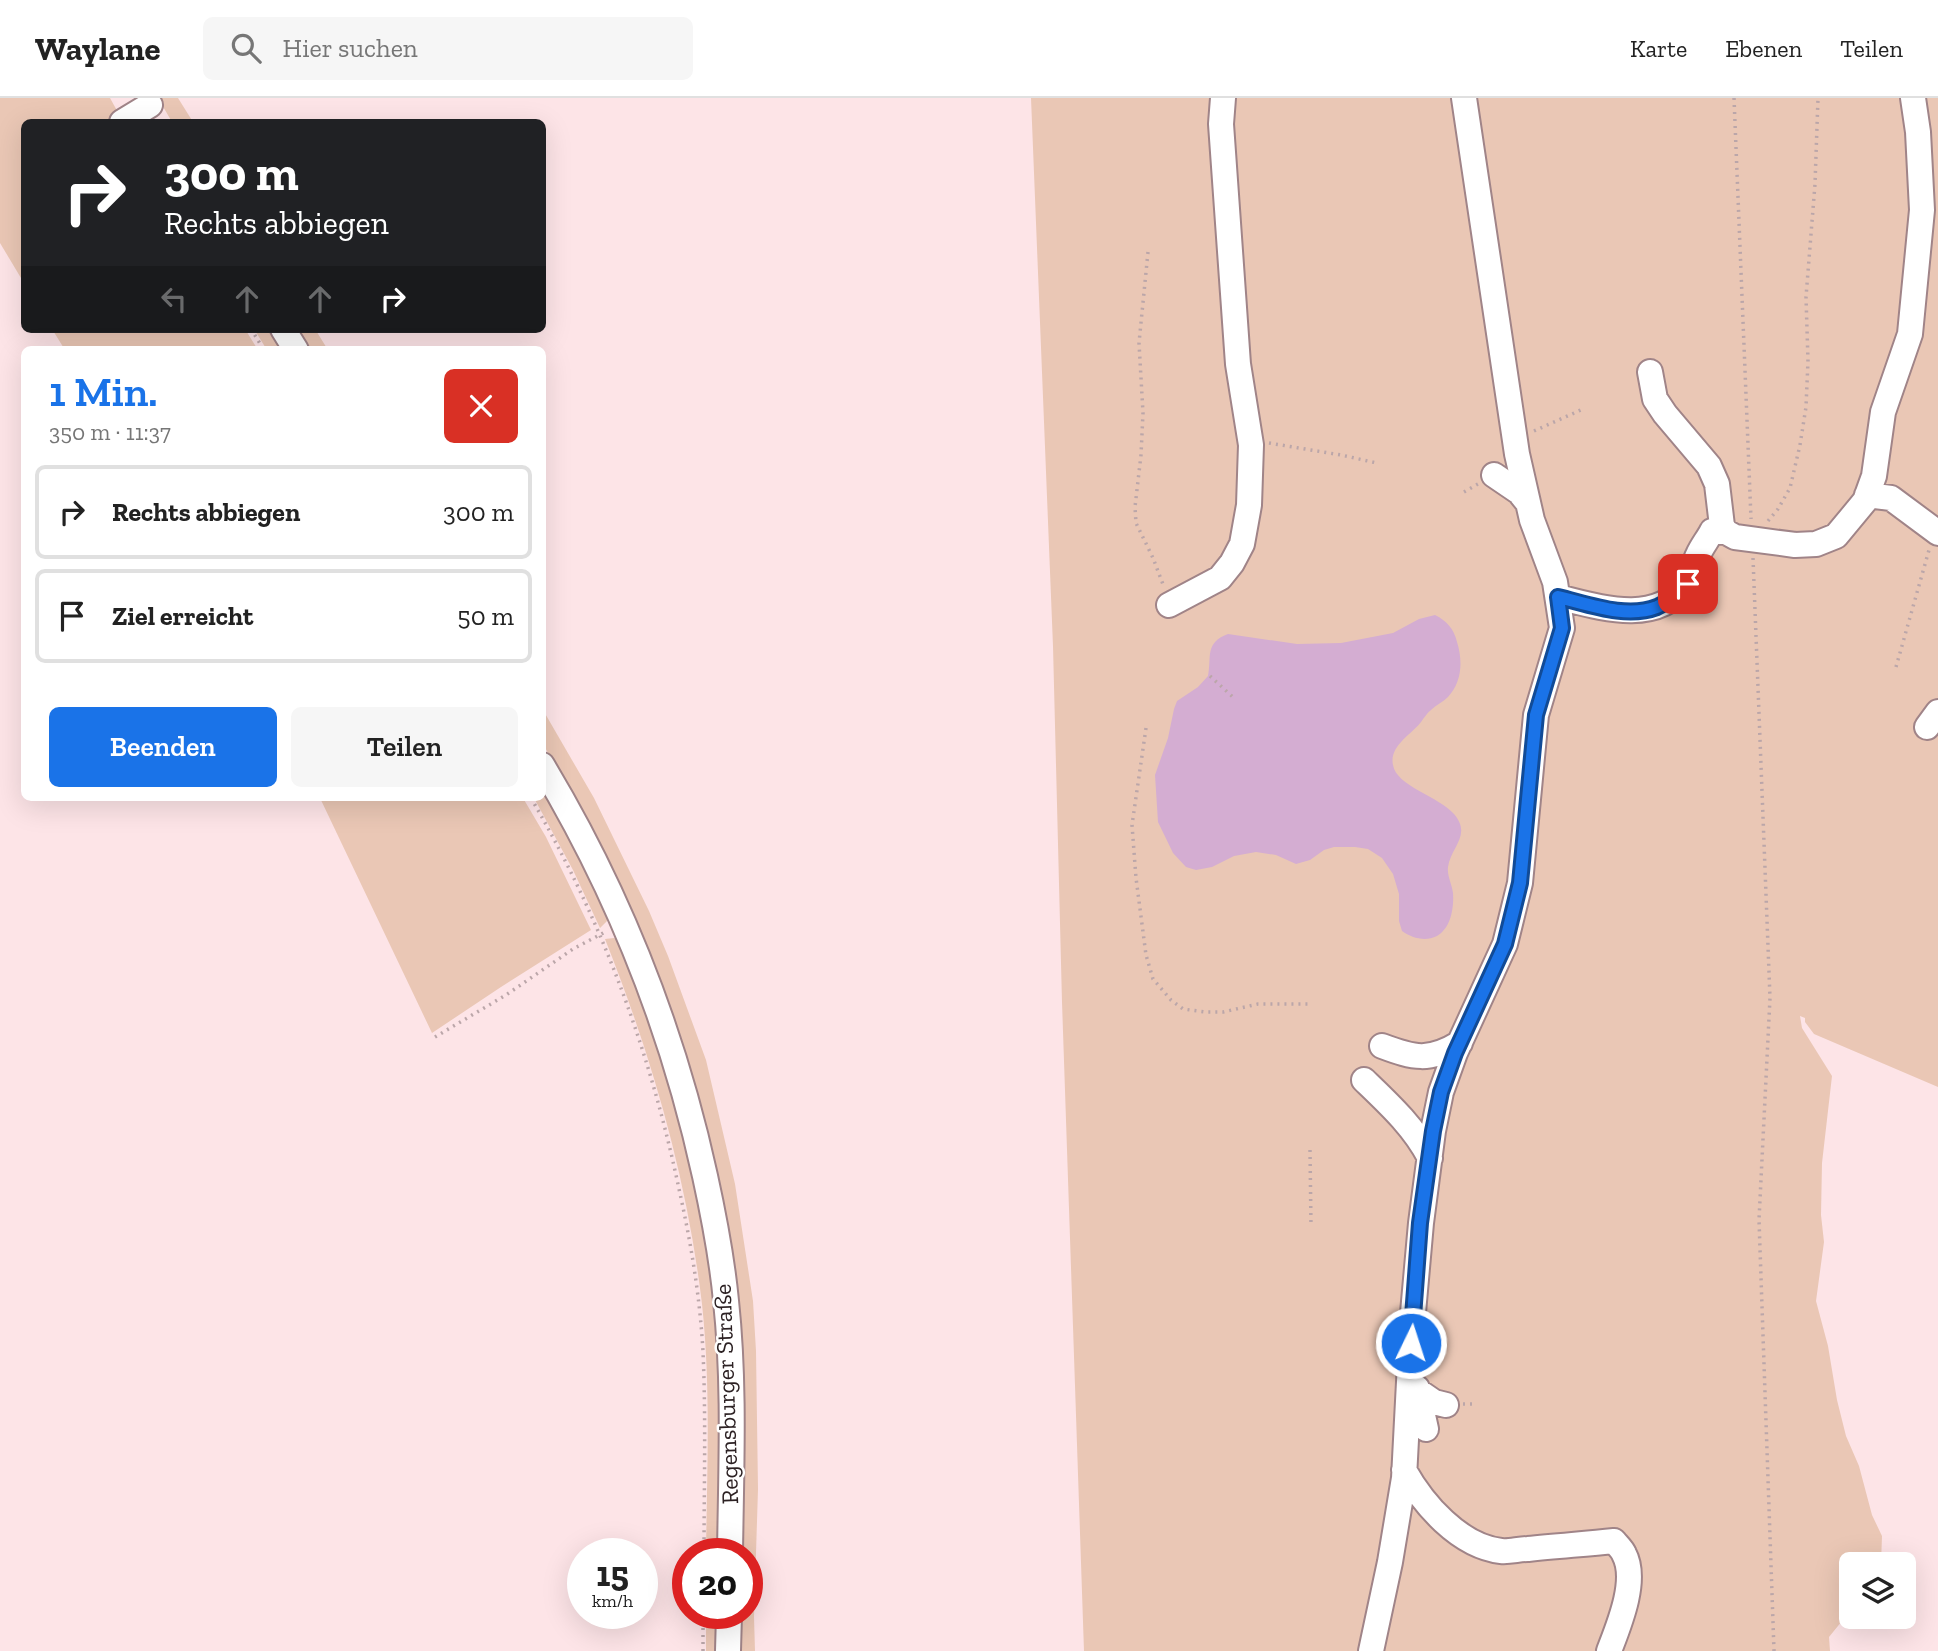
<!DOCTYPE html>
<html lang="de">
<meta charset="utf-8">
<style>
:root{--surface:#fff;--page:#f6f6f6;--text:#222;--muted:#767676;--line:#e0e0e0;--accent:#1a73e8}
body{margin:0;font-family:"Zilla Slab",serif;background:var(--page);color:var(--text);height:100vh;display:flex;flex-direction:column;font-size:26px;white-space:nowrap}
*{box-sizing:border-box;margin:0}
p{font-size:23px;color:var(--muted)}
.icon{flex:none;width:38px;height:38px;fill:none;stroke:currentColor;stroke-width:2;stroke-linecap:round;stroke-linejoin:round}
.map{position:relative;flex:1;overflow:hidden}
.sheet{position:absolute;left:21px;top:248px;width:525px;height:455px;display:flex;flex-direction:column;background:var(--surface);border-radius:10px;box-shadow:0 7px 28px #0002}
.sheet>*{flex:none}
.guide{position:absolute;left:21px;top:21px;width:525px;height:214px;border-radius:10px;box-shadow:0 7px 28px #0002;background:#202124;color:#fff;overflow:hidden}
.buttons{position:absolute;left:1839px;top:1454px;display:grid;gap:14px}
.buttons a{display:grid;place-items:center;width:77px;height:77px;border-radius:10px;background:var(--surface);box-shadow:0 7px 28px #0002;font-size:35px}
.speed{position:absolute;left:567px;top:1440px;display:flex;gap:14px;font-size:35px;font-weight:700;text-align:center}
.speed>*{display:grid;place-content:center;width:91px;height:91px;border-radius:50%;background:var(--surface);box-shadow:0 7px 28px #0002;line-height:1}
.speed small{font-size:18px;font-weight:400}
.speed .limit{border:10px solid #d22;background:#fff;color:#111}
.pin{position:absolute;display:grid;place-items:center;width:60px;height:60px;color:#fff;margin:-30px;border-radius:14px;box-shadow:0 4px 10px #0006}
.me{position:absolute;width:77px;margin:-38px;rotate:4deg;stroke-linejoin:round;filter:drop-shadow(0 0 5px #0008)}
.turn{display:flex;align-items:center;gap:24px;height:147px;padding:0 28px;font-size:32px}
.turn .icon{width:91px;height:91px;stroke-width:2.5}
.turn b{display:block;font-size:49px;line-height:60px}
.lanes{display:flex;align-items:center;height:66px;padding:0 28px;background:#0003;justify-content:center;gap:35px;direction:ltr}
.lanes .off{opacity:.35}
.round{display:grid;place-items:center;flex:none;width:74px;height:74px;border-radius:10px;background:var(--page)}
.summary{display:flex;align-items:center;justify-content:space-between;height:119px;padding:0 28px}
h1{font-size:42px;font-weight:600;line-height:52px;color:var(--accent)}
.primary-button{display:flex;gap:14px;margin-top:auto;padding:14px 28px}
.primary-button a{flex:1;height:80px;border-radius:10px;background:var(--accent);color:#fff;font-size:28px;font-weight:600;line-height:80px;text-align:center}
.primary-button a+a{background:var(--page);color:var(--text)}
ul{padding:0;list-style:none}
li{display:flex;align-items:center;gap:21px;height:94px;margin:0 14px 10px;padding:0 14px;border:4px solid var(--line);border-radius:10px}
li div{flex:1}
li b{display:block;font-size:26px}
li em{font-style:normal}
header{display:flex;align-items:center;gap:42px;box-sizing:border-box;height:98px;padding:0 35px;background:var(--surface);border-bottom:2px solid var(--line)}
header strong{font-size:33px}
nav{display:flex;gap:38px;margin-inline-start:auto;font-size:24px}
.search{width:490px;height:63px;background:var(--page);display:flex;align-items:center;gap:18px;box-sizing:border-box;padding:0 24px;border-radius:10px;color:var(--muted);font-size:26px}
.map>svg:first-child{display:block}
</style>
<header>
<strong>Waylane</strong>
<div class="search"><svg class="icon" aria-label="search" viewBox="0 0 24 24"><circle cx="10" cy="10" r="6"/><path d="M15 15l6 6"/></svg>Hier suchen</div>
<nav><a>Karte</a><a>Ebenen</a><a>Teilen</a></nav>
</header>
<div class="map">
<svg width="1938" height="1553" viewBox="0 0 1938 1553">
<rect width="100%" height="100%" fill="#fde4e7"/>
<!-- green -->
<path fill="#eac7b5" d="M0 0H110L120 18 117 24H24V185L0 145Z
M158 0H178L193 24H172Z
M1031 0H1938V989L1814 936 1805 924V920L1800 918 1802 930 1832 978 1822 1065 1821 1117 1824 1144 1816 1203 1828 1248 1837 1302 1846 1338 1859 1368 1872 1417 1882 1438 1881 1466H1852L1851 1512 1829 1539 1830 1553H1084L1062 904 1053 548Z
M52 231H245L258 252H65Z
M254 231H272L284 252H267Z
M295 231H315L328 252H308Z
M543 612 594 700 649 813 668 858 706 962 735 1086 753 1203 756 1253 758 1391 754 1519 755 1553H740V1516H747V1456H741L728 1145 579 710 543 646Z
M543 685 610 815 607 823 600 830 573 772 534 700H542Z
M320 700H523L546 739 591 832 501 889 432 935Z
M614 840 622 843 667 963 710 1149 721 1252 722 1456H706C707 1373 711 1289 702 1206 687 1080 652 959 605 841Z
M706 1516H721V1553H706Z"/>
<!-- water -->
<path fill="#d4add2" d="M1435 517C1447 523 1454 531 1457 544 1463 563 1462 584 1448 599 1443 604 1436 607 1431 612 1427 615 1424 620 1421 624 1411 637 1389 648 1393 667 1396 688 1440 699 1454 716 1472 737 1451 749 1448 769 1447 778 1452 786 1453 795 1454 810 1451 830 1437 838 1425 844 1412 840 1402 833L1399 823V796L1393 776 1382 760 1368 751 1355 749H1334L1324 752 1310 762 1296 766 1276 757 1256 754 1234 758 1212 769 1196 772 1186 769 1173 755 1158 724 1155 677 1168 640 1174 611 1177 603 1198 589 1208 578C1212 559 1204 545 1228 536L1297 546 1341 545 1393 535 1419 521Z"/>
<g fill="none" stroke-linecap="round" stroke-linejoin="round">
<defs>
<path id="minor" d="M122 24 150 7
M283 231 296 252
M1650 274 1655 301 1665 316 1709 368 1717 386 1722 428 1726 434 1735 439 1795 447 1816 446 1836 438 1865 403 1874 378 1883 314 1910 236 1922 112 1918 34 1913 0
M1494 377 1519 394 1528 405
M1867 397 1891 400 1938 435
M1558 499C1599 509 1655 528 1686 487 1693 479 1693 466 1698 457 1702 448 1708 441 1712 433L1726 434
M1169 507 1220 480 1232 465 1242 446 1249 407 1251 347 1238 266 1221 26 1223 0
M1927 629 1938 614
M542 667C619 795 673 932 705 1078 714 1119 722 1161 726 1203 735 1287 731 1372 730 1456
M1382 948C1414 960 1429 964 1460 945
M1364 982C1389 1006 1414 1029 1430 1060
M1417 1290 1426 1331
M1418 1293 1434 1304 1446 1307
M1404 1372C1423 1406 1459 1448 1501 1453 1509 1454 1519 1451 1528 1451 1556 1448 1585 1446 1614 1443 1617 1447 1622 1451 1624 1456 1638 1482 1619 1527 1609 1553
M728 1553 729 1516
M1371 1553 1390 1464 1404 1380 1412 1226 1421 1125 1433 1033 1441 994 1455 955 1505 846 1520 785 1536 617 1562 530 1555 484 1532 422 1517 356 1464 0"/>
</defs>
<!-- minor casing -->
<use href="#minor" stroke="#a08488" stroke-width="28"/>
<!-- path -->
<path stroke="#bba6a9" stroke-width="3.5" stroke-dasharray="2 5" stroke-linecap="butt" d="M1734 0 1751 421
M1148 154 1139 245 1143 315 1141 357 1135 409 1136 425 1153 460 1164 489
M251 231 264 252
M1534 333 1583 311
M1269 345 1341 357 1377 365
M1464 394 1478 386
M1768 423 1778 411 1790 390 1800 347 1806 309 1808 263 1806 199 1815 86 1818 0
M1753 460 1770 900 1759 1122 1774 1553
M1896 569 1929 452
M1210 578 1235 601
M1146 630 1132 727 1136 780 1146 857 1153 881 1171 902 1183 911 1205 914H1223L1258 906H1308
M531 700C602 822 650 953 679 1091 691 1145 700 1199 703 1254 706 1321 704 1389 704 1456
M435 939 506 897 573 851 607 833
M1310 1052 1311 1128
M1463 1306H1475
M703 1516V1553"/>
<!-- minor -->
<use href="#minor" stroke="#fff" stroke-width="24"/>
</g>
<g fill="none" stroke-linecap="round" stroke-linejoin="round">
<defs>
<path id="route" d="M1411 1245 1420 1125 1433 1033 1441 994 1455 955 1505 846 1520 785 1536 617 1562 530 1558 499C1588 506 1626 521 1657 509 1669 504 1678 495 1688 486"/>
</defs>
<!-- route casing -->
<use href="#route" stroke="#114b97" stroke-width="18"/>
<!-- route -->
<use href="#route" stroke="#1a73e8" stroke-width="12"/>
</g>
<g text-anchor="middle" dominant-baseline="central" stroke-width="5" stroke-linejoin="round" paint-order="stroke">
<!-- street labels -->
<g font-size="24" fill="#2c2123" stroke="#fff">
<text transform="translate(726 1296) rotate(-92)">Regensburger Straße</text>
</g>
</g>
</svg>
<div class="buttons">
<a><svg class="icon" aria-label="layers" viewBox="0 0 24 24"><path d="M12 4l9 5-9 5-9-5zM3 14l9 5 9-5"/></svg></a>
</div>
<div class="speed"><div>15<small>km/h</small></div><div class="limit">20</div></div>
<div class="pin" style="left:1688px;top:486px;background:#d93025"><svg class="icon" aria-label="arrive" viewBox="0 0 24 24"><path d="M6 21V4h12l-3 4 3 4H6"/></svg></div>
<svg class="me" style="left:1411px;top:1245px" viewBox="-20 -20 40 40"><circle r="17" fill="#1a73e8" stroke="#fff" stroke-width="3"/><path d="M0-11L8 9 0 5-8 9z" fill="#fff"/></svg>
<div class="guide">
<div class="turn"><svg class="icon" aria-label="right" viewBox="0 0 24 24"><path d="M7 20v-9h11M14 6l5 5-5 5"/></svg><div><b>300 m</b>Rechts abbiegen</div></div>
<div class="lanes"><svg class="icon off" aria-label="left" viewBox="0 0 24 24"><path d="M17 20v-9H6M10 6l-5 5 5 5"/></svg><svg class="icon off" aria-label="ahead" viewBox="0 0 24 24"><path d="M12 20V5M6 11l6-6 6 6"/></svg><svg class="icon off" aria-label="ahead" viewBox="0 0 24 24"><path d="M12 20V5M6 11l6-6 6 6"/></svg><svg class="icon" aria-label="right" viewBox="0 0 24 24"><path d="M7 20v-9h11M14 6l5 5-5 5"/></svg></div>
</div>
<section class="sheet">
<div class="summary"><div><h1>1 Min.</h1><p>350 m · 11:37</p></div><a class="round" style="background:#d93025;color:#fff"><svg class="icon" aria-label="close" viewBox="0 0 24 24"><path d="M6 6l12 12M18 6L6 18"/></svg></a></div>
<ul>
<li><svg class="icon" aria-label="right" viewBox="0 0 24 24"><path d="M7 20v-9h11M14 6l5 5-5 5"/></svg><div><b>Rechts abbiegen</b></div><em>300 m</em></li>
<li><svg class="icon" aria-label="arrive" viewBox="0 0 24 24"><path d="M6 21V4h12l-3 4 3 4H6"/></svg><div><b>Ziel erreicht</b></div><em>50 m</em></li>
</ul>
<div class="primary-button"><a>Beenden</a><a>Teilen</a></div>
</section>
</div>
